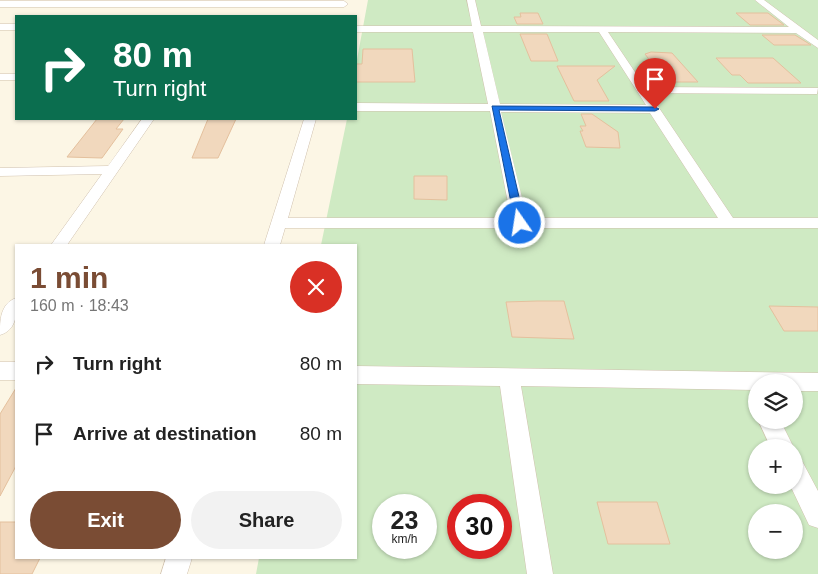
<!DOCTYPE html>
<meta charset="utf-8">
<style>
:root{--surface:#fff;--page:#f2f2f2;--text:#222;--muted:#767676;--accent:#7a4c34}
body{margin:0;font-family:Helvetica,sans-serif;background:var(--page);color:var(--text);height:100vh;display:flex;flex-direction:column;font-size:19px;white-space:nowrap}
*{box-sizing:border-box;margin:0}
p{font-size:16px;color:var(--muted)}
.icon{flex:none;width:28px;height:28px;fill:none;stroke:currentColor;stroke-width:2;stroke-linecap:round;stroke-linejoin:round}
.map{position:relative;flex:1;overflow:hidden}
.sheet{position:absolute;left:15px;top:244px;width:342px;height:315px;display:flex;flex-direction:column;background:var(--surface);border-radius:0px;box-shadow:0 1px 4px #0004}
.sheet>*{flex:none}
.hud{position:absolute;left:15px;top:15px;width:342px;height:105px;border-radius:0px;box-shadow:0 1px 4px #0004;background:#0b6e4f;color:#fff;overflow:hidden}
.buttons{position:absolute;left:748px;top:374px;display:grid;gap:10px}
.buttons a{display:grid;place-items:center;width:55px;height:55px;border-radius:50%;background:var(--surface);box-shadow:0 1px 4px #0004;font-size:25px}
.speed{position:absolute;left:372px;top:494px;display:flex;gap:10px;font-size:25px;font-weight:700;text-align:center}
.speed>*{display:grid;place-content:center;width:65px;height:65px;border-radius:50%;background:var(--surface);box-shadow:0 1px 4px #0004;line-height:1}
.speed small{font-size:12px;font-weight:400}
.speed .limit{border:8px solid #d22;background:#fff;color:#111}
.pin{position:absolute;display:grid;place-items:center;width:42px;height:42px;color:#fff;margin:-51px -21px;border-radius:50% 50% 50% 0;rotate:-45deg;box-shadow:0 0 5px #0007}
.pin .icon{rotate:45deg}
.me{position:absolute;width:55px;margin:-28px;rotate:347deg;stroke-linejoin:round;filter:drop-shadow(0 0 4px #0008)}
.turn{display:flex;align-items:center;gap:18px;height:105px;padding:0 15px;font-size:22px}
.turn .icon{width:65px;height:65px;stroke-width:2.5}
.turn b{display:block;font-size:35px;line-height:42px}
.round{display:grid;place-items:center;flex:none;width:52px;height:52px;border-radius:26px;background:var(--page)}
.overview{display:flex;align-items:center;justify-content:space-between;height:85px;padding:0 15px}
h1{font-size:30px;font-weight:600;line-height:38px;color:var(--accent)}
.primary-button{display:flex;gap:10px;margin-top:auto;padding:10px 15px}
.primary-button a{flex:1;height:58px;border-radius:30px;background:var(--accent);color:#fff;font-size:20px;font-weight:600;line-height:58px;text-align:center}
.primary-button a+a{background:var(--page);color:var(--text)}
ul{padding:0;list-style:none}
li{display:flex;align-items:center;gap:15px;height:70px;padding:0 15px}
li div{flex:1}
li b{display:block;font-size:19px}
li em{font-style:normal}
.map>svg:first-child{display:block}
</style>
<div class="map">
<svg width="818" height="574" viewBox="0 0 818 574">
<rect width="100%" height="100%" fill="#fcf6e5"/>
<!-- green -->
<path fill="#cfeac3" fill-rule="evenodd" d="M368 0H818V574H256L259 558H356V245H321L347 119H356V65ZM756 382H794V420H756ZM756 448H794V485H756ZM384 505H426V548H384ZM459 505H501V548H459ZM756 512H794V550H756Z"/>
<!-- building -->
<path fill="#f1d8bd" stroke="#e4c09d" d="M520 13H538L543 24H517L514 17H521Z
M736 13H768L784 25H750Z
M520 34H547L558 61H531Z
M762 35H795L811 45H774Z
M363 49H412L415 82H356V64H362Z
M651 52 672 53 698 82H662L650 66H654L645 54Z
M716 58H773L801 83H748L740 75H732Z
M557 66H615L597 80 609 101H574Z
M581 114H592L618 132 620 148 586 147 580 131H583L580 126H586Z
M97 119H124L116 129H123L102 158 67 157Z
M208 119H236L218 158H192Z
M414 176H447V200L414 199Z
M537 301H564L574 339 512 337 506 302Z
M769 306 818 307V331H784Z
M16 388V466L0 496V414Z
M597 502H657L670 544H608Z
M0 522H16V558H40L32 574H0Z"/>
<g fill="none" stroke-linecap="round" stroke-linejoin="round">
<defs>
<path id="minor" d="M467 0H475L481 26 789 27 755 0H764L818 40V48L796 33 608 32 645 87 818 88 817 94 649 93 733 218H818V228H285L280 245H264L304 119H316L288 218H511L490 111H356V103L488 104 473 32H356V26H472ZM483 32H599L646 105 500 104ZM501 112 650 113 718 218H527Z
M0 1H344L348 4 344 7H0Z
M0 24H16V30H0Z
M0 74H16V80H0Z
M142 119H154L67 245H51L102 174 0 176V168L108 166Z
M16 298C17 313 17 330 0 335 0 320 0 304 16 298Z
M0 362H16V380H0Z
M356 366 818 373V391H794V382H756V390L521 386 553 574H527L500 386 356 384Z
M758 420H780L794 448V449V448H771Z
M794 458 802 461 818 491V528L809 525 790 485H794Z
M166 558H192L187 574H161Z"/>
</defs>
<!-- minor casing -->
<use href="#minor" stroke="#d0c1ae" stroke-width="1"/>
<!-- minor -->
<use href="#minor" fill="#fff" fill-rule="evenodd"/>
</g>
<!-- route -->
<path fill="#1a73e8" stroke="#114b97" d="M492 106 655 107 659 109 655 111 499 110 525 223 520 226 515 223Z"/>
</svg>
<div class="buttons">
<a><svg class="icon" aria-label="layers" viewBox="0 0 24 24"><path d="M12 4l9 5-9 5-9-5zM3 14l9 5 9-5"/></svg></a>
<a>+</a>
<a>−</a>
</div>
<div class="speed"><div>23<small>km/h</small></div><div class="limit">30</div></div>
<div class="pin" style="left:655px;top:109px;background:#d93025"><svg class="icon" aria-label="arrive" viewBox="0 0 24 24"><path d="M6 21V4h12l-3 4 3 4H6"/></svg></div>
<svg class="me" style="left:520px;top:223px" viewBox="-20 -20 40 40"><circle r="17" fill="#1a73e8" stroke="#fff" stroke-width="3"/><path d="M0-11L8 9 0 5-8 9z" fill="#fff"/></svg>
<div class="hud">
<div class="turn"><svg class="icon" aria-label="right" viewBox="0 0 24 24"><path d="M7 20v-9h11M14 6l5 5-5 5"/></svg><div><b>80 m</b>Turn right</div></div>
</div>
<section class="sheet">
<div class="overview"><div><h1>1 min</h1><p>160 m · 18:43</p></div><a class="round" style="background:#d93025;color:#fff"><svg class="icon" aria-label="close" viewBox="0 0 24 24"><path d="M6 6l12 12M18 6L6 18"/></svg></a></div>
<ul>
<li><svg class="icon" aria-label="right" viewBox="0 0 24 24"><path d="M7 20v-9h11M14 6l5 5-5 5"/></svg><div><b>Turn right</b></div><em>80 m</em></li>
<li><svg class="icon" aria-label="arrive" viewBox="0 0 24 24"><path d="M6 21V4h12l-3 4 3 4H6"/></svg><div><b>Arrive at destination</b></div><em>80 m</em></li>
</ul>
<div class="primary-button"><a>Exit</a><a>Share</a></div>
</section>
</div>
